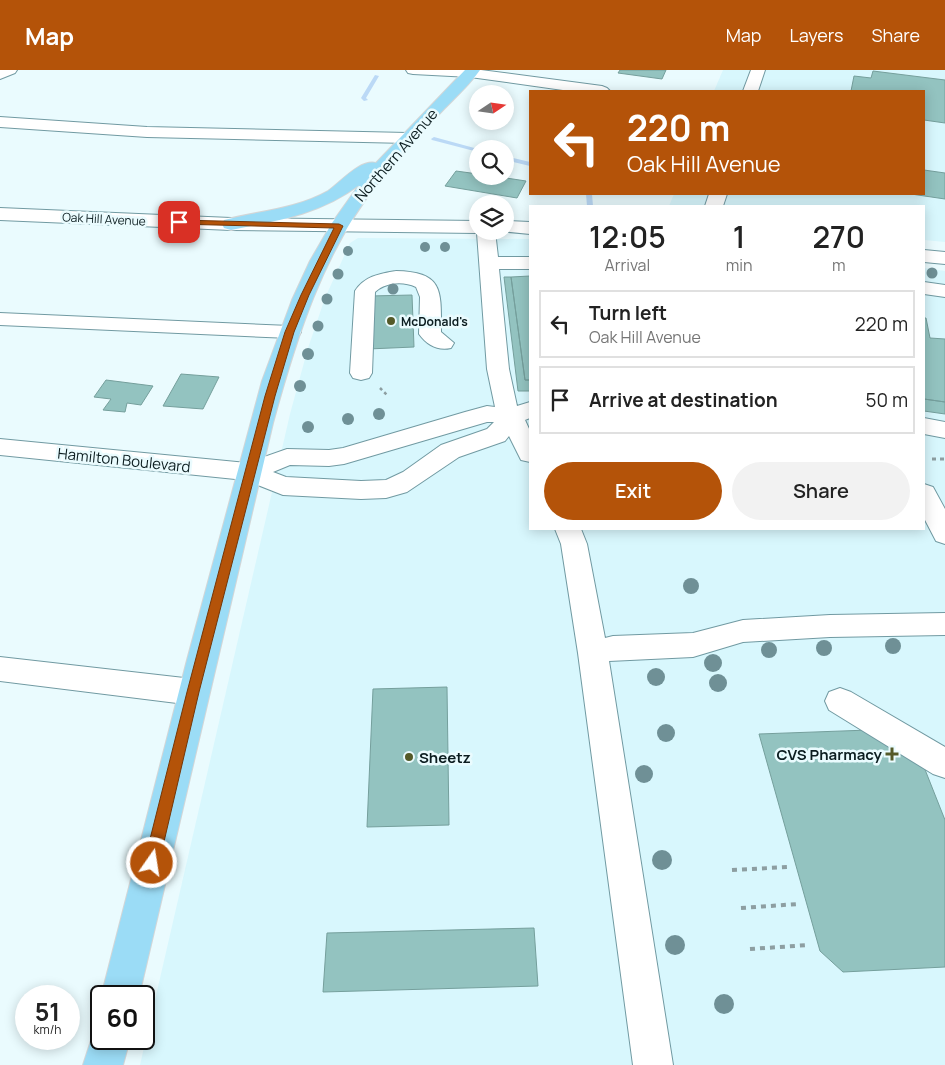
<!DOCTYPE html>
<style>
:root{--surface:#fff;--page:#f2f2f2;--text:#222;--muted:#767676;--line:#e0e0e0;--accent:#b45309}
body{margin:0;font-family:Manrope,sans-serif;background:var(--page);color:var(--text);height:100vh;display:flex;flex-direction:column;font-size:19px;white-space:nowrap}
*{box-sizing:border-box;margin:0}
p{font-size:16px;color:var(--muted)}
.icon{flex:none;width:28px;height:28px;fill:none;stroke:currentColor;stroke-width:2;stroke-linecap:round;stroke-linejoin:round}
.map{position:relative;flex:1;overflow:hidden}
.sheet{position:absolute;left:529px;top:135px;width:396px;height:325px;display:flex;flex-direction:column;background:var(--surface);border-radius:0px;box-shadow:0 2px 12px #0003}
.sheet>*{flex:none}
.guide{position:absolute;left:529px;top:20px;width:396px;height:105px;border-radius:0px;box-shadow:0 2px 12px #0003;background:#b45309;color:#fff;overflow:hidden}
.needle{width:32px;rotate:77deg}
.controls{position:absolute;left:469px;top:15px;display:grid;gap:10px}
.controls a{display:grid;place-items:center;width:45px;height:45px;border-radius:50%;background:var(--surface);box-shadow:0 2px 12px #0003;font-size:25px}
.speed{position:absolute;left:15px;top:915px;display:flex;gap:10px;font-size:25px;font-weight:700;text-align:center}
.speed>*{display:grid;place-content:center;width:65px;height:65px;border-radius:50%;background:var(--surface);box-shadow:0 2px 12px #0003;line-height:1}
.speed small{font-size:12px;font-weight:400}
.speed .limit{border:2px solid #111;border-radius:8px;background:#fff;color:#111}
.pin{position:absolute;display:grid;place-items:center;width:42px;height:42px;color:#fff;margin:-21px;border-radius:10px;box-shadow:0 2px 8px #0006}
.me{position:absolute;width:55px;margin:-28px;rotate:13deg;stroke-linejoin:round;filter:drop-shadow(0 0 4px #0008)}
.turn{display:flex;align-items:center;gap:18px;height:105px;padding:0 15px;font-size:22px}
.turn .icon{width:65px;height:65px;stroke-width:2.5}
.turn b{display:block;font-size:35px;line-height:42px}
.eta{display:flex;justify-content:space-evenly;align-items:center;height:85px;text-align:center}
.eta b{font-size:30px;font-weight:600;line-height:35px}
.primary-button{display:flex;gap:10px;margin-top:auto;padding:10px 15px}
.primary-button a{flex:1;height:58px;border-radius:30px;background:var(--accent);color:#fff;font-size:20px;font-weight:600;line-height:58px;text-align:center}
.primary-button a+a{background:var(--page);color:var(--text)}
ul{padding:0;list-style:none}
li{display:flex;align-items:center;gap:15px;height:68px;margin:0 10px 8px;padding:0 5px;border:2px solid var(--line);border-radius:0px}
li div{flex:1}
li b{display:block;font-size:19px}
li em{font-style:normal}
header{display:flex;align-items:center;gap:30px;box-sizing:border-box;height:70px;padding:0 25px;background:var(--accent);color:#fff}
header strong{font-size:24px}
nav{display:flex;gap:28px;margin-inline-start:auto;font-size:18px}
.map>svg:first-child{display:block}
</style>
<header>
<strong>Map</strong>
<nav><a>Map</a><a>Layers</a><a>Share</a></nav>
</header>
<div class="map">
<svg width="945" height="995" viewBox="0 0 945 995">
<rect width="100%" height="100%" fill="#eafbfe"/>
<!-- built -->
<path fill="#d8f7fd" d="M723 0H945V172L924 170V136H669L674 124H924V21H714Z
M358 168 530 169V459H924V198L945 201V995H140L290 344 308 278 325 228 350 173Z"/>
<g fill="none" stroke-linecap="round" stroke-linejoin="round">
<!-- stream -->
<path fill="#bbd9f6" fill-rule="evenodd" d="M375 5 379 6 366 28 368 30 364 31 361 28Z
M434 67 478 79V82L432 70 431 69Z
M505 86 530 92V96L505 90Z
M586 124H592L593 136H587Z"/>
</g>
<!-- building -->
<path fill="#93c3c0" stroke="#759f9c" d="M620 0H666L662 9 618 3Z
M873 1 945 10V53L924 50V21H851L854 6 871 8Z
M924 100 945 103V129L911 124H924Z
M456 101 478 104V106H493L526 111 517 128 445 116Z
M530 206V310H525L511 207Z
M504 207H511L525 310H530V321H518Z
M412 225 414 277 368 279 370 226Z
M924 248H926L930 268 945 269V332L924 329Z
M181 304 219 307 203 339 163 336Z
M106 310 153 316 141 335 127 333 125 342 103 340 111 329 94 327Z
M924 329 945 332V344L924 341Z
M447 617 449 755 367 757 373 619Z
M869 660 922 692 945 750V897L843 902 820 881 759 664Z
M534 858 538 916 323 922 327 863Z"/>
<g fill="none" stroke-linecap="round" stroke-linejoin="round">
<defs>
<path id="minor" d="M0 0H17L15 3 0 9Z
M406 0H481L602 16 607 18 610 21H570L470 7 413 4 408 3Z
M751 0H765L758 21H743Z
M0 47 147 57 407 63 413 65 415 68 413 71 407 73 147 67 0 57Z
M709 124H727L723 136H705Z
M0 138 231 148 478 151V161H495L498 187H530V199H499L509 299 517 336 530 332V348L525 350 530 361V392L521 390 509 366 505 371 459 387 407 422 386 428 361 429 283 425 245 410 0 385V369L247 393 287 379 329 380 343 378 465 342 487 336 495 337 487 299 477 163 231 160 0 150ZM487 352H494L487 359 441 375 403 402 386 410 361 411 286 407 273 402 290 395 329 396 344 394Z
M505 151 530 152V164L499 161H505Z
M924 180 945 182V194L924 192Z
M396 201C444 202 441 221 441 262L454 273 451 278C438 281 427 275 419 264L420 227 416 217C403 211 386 212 375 222L372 303 369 308 361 310 353 308 350 303 355 221C365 206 379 204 396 201Z
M924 212 945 215V227L924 224Z
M0 243 290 256 298 257 301 262 298 267 290 268 0 255Z
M924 348 945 352V368L924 364Z
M924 414 933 417 945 439V474L936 471 924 448Z
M555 459H581L587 474 605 568 613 566 693 563 743 550 830 545 945 543V565L830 567 743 572 693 587 609 591 673 995H633L578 583 561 474Z
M0 587 193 609 204 613 208 622 204 631 193 635 0 611Z
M840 618 851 622 945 677V708L933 704 829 640 825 631 829 622Z"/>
<path id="major" d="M465 0H480C470 14 456 27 444 39 421 63 399 87 378 113 323 182 296 269 273 353L139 926 101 927 187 590 262 311 292 230 310 191 332 153 359 115C321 144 277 151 231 160L224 158 222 154 224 150C259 141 296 139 328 121 341 112 360 89 376 93Z
M101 953V969H130L123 995H83L96 955Z"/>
</defs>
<!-- minor casing -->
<use href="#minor" stroke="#719aa2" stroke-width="2"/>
<!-- major casing -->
<use href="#major" stroke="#d3d6d7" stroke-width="2"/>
<!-- path-far2 -->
<path stroke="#8d9ea1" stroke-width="2.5" stroke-dasharray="3 3" stroke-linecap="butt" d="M380 318 387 325"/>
<!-- path-far1 -->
<path stroke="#8d9ea1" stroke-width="3" stroke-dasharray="4 4" stroke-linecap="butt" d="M932 389H945"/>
<!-- path -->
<path stroke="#8d9ea1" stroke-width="4" stroke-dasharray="5 5" stroke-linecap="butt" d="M732 800 788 797
M741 838 798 834
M750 879 809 875"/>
<!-- minor -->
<use href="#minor" fill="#fff" fill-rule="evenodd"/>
<!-- major -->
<use href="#major" fill="#9bdcf6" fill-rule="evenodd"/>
</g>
<!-- trees -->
<g fill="#6f9096">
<circle cx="425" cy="177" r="5"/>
<circle cx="445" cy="177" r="5"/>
<circle cx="348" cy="181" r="5"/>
<circle cx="932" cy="203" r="5.5"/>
<circle cx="338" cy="204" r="5.5"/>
<circle cx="393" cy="219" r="5.5"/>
<circle cx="327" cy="229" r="5.5"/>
<circle cx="318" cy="256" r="5.5"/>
<circle cx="308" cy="284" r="6"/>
<circle cx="300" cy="316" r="6"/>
<circle cx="379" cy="344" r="6"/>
<circle cx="348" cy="349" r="6"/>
<circle cx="308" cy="357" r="6"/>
<circle cx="691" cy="516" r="8"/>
<circle cx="893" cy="576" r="8"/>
<circle cx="824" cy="578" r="8"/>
<circle cx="769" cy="580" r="8"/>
<circle cx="713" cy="593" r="9"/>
<circle cx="656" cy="607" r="9"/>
<circle cx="718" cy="613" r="9"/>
<circle cx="666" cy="663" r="9"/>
<circle cx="644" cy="704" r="9"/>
<circle cx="662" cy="790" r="10"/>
<circle cx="675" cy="875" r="10"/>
<circle cx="724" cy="934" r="10"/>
</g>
<!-- route -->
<path fill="#b45309" stroke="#753606" d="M179 150 339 154 343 156 309 225 294 262 275 326 199 622 159 793 157 798 152 800 147 798 144 793 187 622 265 326 285 262 301 225 334 158 176 154V151Z"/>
<!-- markers -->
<g fill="#545a29" stroke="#eafbfe" stroke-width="2">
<circle cx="391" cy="251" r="5"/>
<path d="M889.5 676.5h5v5h5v5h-5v5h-5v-5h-5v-5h5z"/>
<circle cx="409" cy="687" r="5"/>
</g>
<g text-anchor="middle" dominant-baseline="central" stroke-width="5" stroke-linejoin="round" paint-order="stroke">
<!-- far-street labels -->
<g font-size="12" fill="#0c1d20" stroke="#eafbfe">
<text transform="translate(104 149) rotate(3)">Oak Hill Avenue</text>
</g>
<!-- far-poi labels -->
<g font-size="12" font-weight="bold" fill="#0c1d20" stroke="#eafbfe" text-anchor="start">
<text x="401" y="251">McDonald's</text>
</g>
<!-- street labels -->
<g font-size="15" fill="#0c1d20" stroke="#eafbfe">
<text transform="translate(396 85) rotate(-49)">Northern Avenue</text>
<text transform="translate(124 390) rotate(6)">Hamilton Boulevard</text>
</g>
<!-- poi labels -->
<g font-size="15" font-weight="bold" fill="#0c1d20" stroke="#eafbfe" text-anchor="end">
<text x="882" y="684">CVS Pharmacy</text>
<text x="419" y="687" text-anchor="start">Sheetz</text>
</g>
</g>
</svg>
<div class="controls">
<a><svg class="needle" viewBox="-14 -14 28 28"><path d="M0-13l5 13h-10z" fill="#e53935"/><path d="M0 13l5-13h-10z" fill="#767676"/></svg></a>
<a><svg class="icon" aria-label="search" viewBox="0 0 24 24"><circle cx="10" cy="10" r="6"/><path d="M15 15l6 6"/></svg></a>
<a><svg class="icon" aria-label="layers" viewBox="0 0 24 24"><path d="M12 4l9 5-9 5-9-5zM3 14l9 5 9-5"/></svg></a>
</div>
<div class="speed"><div>51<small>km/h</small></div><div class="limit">60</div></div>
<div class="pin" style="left:179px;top:152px;background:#d93025"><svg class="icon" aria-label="arrive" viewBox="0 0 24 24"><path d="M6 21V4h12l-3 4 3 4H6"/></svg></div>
<svg class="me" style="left:152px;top:793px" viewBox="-20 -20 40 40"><circle r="17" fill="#b45309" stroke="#fff" stroke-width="3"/><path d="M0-11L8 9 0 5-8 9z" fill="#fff"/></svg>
<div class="guide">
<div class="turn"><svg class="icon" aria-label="left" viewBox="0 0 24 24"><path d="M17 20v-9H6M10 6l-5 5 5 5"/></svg><div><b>220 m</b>Oak Hill Avenue</div></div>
</div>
<section class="sheet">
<div class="eta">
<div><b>12:05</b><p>Arrival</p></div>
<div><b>1</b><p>min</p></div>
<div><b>270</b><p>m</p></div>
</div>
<ul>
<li><svg class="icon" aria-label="left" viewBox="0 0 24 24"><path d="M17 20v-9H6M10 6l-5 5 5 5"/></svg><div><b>Turn left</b><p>Oak Hill Avenue</p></div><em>220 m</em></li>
<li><svg class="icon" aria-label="arrive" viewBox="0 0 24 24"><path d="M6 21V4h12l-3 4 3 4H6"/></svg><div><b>Arrive at destination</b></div><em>50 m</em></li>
</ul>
<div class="primary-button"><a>Exit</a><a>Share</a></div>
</section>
</div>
